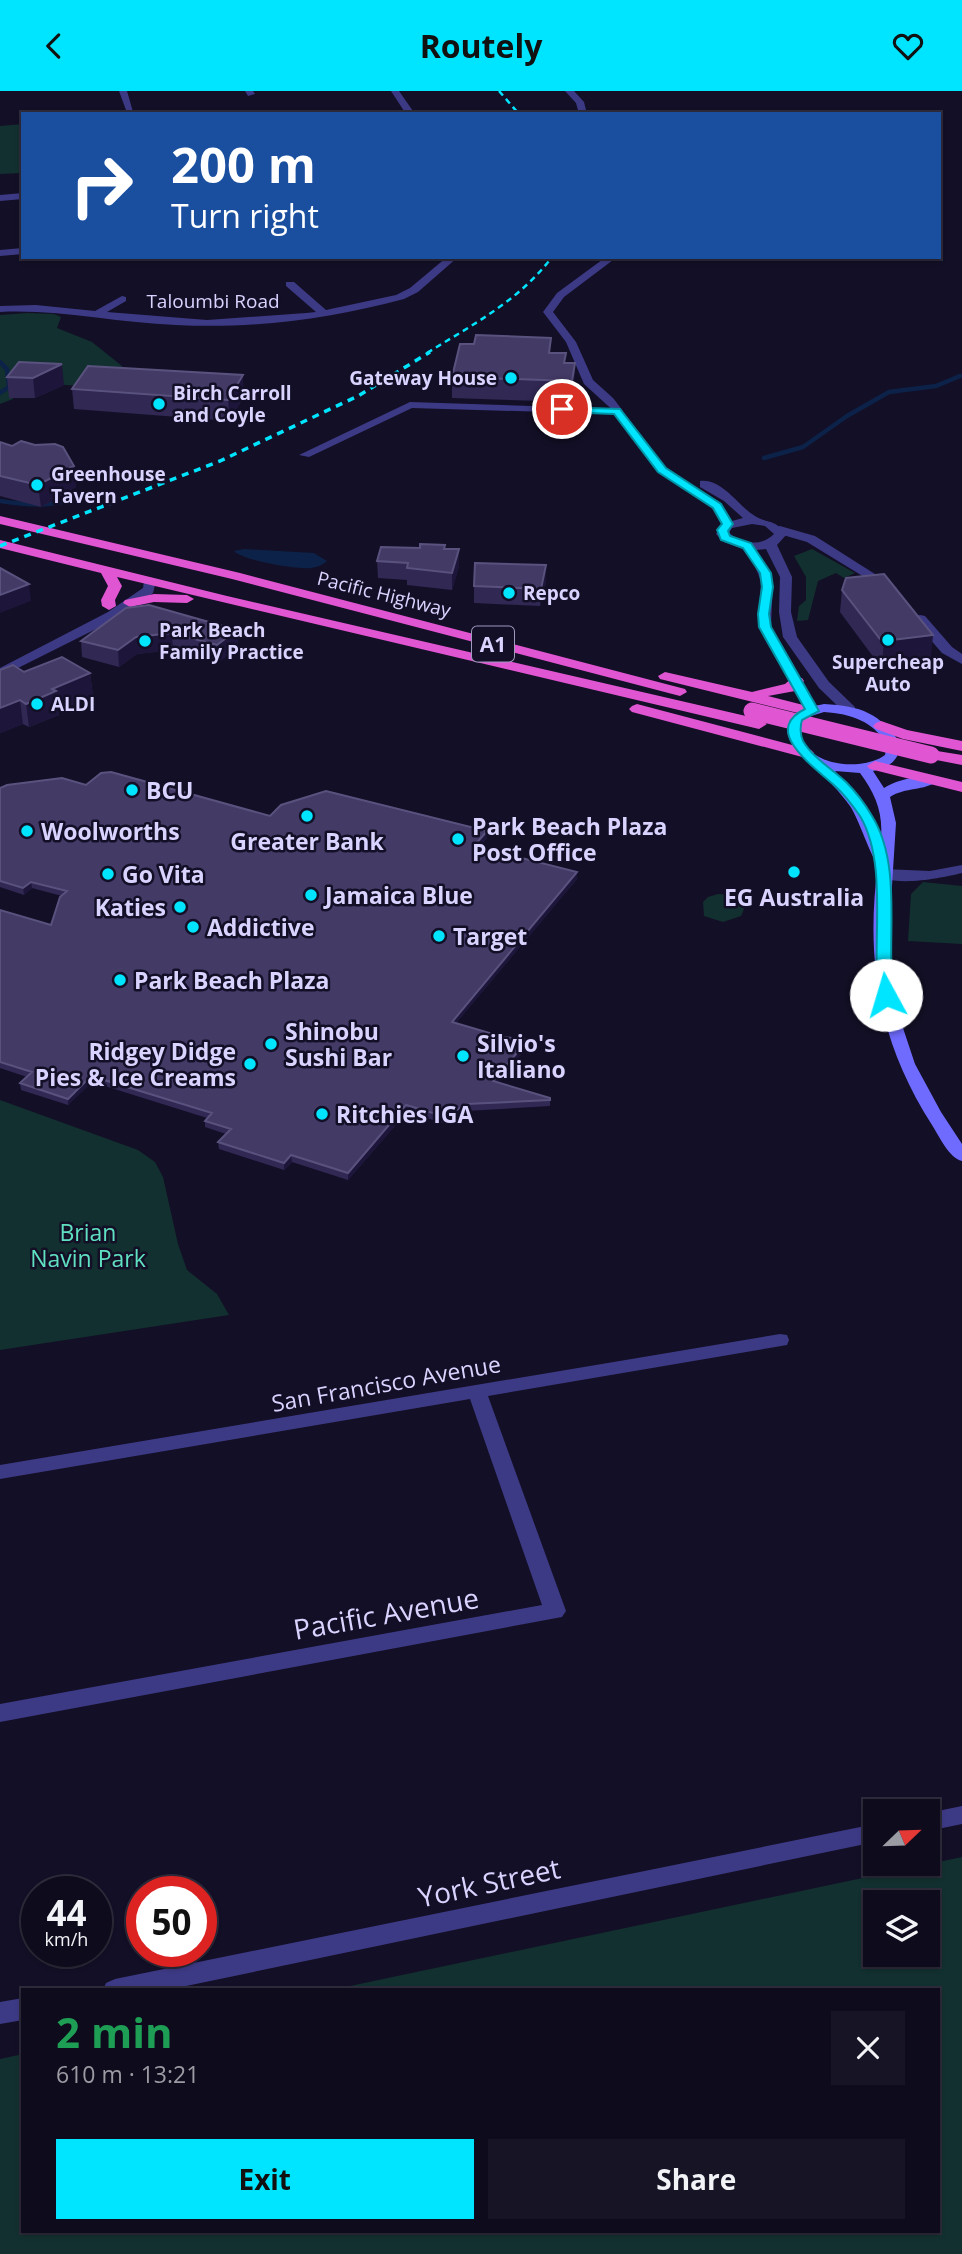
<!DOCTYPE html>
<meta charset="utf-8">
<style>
:root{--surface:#0e0b1c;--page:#171425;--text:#f1f3f6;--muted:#9b9ba3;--line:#2e2b3b;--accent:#00e5ff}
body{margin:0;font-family:"Open Sans",sans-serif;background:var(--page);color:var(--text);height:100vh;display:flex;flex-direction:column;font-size:26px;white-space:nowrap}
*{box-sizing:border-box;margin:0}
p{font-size:23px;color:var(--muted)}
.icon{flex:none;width:38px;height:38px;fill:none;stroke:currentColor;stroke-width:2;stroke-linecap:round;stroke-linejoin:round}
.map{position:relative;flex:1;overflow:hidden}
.panel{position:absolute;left:21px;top:1897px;width:919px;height:245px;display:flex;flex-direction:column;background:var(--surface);border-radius:0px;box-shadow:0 2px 5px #0004,0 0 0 2px var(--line)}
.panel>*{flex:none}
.guide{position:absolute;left:21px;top:21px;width:920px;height:147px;border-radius:0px;box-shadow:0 2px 5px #0004,0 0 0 2px var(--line);background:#1a4fa0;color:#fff;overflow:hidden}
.needle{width:46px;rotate:67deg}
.buttons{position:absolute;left:863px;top:1708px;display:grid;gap:14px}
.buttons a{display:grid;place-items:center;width:77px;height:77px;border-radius:0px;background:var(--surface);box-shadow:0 2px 5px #0004,0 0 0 2px var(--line);font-size:35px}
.speed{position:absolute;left:21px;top:1785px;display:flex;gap:14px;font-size:35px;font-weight:700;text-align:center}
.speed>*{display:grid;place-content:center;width:91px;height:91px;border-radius:50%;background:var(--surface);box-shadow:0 2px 5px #0004,0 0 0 2px var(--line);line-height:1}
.speed small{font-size:18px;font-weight:400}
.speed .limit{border:10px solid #d22;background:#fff;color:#111}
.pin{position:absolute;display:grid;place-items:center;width:60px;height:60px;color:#fff;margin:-30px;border:4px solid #fff;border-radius:50%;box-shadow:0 2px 7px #0007}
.me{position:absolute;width:77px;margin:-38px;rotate:354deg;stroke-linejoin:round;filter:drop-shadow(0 0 5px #0008)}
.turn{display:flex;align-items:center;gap:24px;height:147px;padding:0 35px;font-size:32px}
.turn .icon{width:91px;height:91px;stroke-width:2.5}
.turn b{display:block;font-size:49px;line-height:60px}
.round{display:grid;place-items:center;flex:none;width:74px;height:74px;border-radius:0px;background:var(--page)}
.overview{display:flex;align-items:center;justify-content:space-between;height:119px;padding:0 35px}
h1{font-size:42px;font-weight:700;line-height:52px;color:#1e9e55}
.cta{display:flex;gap:14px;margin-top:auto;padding:14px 35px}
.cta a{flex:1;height:80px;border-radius:0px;background:var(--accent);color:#111;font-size:28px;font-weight:700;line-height:80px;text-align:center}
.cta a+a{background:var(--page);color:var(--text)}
header{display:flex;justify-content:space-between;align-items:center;height:91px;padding:0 35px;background:var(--accent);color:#111;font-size:32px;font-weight:700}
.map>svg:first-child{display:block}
</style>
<header><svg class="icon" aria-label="back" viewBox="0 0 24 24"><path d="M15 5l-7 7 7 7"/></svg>Routely<svg class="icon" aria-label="heart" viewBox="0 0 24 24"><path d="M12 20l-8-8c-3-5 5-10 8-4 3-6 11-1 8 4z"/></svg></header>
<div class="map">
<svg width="962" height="2163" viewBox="0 0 962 2163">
<rect width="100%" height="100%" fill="#130f26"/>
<!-- green -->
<path fill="#12302f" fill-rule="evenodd" d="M23 33V82L0 83V35Z
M28 222 54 223 61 226 57 237 92 251 122 275 123 286 111 297 21 291 13 302V308L0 313V224Z
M812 458 855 482 844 487 836 482 818 490 808 529 797 530 799 515 806 509V486L794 465Z
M923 791 962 795V853L908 850 911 803Z
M718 803 730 804 742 810 744 818 741 825 723 831 704 825 703 811 708 806Z
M0 1009 138 1059 155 1071 163 1086 178 1153 187 1179 217 1203 229 1224 0 1259Z
M962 1766V2163H0V1968L23 1963V2140H938V1899H331ZM928 1811V1864H875V1811Z"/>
<!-- water -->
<path fill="#0c2248" d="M244 458 314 462 327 470C322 474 318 476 311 477 296 479 242 469 234 460Z"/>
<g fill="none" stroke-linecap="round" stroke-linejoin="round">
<!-- stream -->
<path stroke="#0c2248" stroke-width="4.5" d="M0 271 7 278 9 296 0 302
M764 367 803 356 847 325 889 301 936 295 960 285
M0 410C32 415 59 416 90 403"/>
<!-- minor -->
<path fill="#3d3a85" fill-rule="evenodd" d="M119 0H127L133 21 126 19Z
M245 0H253L255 3 248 5Z
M391 0H399L415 23H406Z
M565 0H574L584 11 587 23H579L576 12Z
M23 102V108L0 110V104Z
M23 157V163L0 165V159Z
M447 166H458L418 201 404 208C329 228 253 238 176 234 117 232 59 218 0 221V215L36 214 95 220 122 205 126 206V210L107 221 207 229 306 222 316 221 286 195V191H294L326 219 396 204 410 197Z
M606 166H617L564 206 553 221 576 251 593 289 613 307 623 320 617 323 584 293 566 251 543 221 557 202Z
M780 435 815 445 897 497 895 500H887L807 451 776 442V436Z
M920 524 925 525 952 556 962 563V573L942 562 915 531V525Z
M962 774V782C942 787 892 797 876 783L884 778 930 780Z
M780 1243 787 1244 789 1249 787 1254 488 1305 566 1520 562 1526 0 1631V1613L542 1514 470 1308 0 1388V1374Z
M962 1715V1733L928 1740V1722Z
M875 1733V1751L167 1899H103L106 1892 115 1888Z
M23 1907V1929L0 1933V1911Z"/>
<!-- tertiary -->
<path fill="#3d3a85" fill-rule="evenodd" d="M410 311 621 318 666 377 721 412 732 430 743 427 724 410 700 396V390C722 387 738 415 755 425 768 433 773 427 787 443L777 454 792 486 791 521 797 546 829 591 855 616V622H845L819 597 783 546 779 521 780 486 766 458 756 459 773 490 771 535 819 619 812 623 807 622 759 535 761 490 754 473 743 458 724 451 716 443 722 434 712 417 658 381 614 323 412 317 309 366 299 364ZM752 433 765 435 774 443C761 456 743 453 729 442L732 437Z
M150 486 156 490 153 502 118 527 0 586V577L108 521 143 497 144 490Z"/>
<!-- secondary -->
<path fill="#6f6bff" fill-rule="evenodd" d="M824 613C861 615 880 622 901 653 898 671 889 676 873 680L884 697C896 689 926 681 937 690 925 700 905 696 890 706L896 732 890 826 892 896 898 922 915 973 941 1021 962 1053V1070C949 1067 939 1045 932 1034 879 951 865 870 878 773 871 767 859 728 850 715 840 701 827 688 815 675 811 671 806 669 802 666 798 663 795 657 792 653 776 627 803 617 824 613ZM824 621C852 623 872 630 887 653L885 664C861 682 796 675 801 633L811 625ZM835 680 860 682C875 702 883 721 881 746L864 714Z"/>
<!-- trunk -->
<path fill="#e055d1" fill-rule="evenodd" d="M0 425 240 482 685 598 687 601 680 605 232 488 0 433Z
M0 449 227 505 759 628 767 633 759 638 117 486 122 495 115 509 116 515 109 519 102 515 101 509 108 495 101 482 0 457Z
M154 503 187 504 194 508 187 512 154 511 130 516 123 512 125 509Z
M665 581 752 601 785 593 792 587H802L804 590 795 600 768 605 815 617 818 620 810 625 660 588 658 585Z
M637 613 811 659 814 662 806 667 632 621 629 618 632 615Z
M881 630 907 639 962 650V660L903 648 876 638 873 635 876 632Z
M931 659 962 664V674L926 667 923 664 926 661Z
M875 670 962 691V701L870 678 867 675Z"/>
<!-- rail-far1 -->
<path stroke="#00e5ff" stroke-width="2.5" stroke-dasharray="6 4.5" stroke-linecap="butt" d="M499 0 519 23
M427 262C472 234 520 209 552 166"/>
<!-- rail -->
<path stroke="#00e5ff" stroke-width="3.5" stroke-dasharray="7 6" stroke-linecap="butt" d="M0 455 220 370 358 305 430 261"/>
<!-- trunk-bridge -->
<path stroke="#e055d1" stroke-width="17" d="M752 620 931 664"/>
</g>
<!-- wall -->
<path fill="#312854" d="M551 262 566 272H575L574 292 571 311 452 307V286Z
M19 271 64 294 35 307H9L7 286Z
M72 298 244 305 230 330 74 318Z
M0 351 74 375 76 396 41 416 0 405Z
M445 458 459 475 452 499 407 494V489L378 487 377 470Z
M546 491 540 515 474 512V495Z
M842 499 931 567 882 573 877 571 840 521Z
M126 517 237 539 238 555 219 571 173 559 137 563 119 576 82 566 81 550Z
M0 579 90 582 93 605 58 620 59 624 29 636 23 633 0 642Z
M86 694 270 725 487 740V747L479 756 577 788 456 932 503 946 528 949V955L498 991 550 1007V1015L466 1020 446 1033 407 1021 348 1089 292 1071 284 1079 219 1058 218 1051 226 1043 205 1036V1030L207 1027 92 991 68 1014 21 999 20 992 27 986 0 977V819L51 834 62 805 32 797 24 804 0 796V697Z"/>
<!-- shaded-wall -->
<path fill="#1d163a" d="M575 272 574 292 571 311 572 290Z
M62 273 64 294 35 307 33 287Z
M243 284 244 305 230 330 228 309Z
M74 375 76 396 41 416 38 394Z
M459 458V475L452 499V482Z
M546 474V491L540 515 541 498Z
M29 493 31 510 0 522V504Z
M237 539 238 555 219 571 217 554Z
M172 542 173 559 137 563 119 576 118 559 136 546Z
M933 544 931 567 882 573 884 550Z
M90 582 93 605 58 620 59 624 29 636 26 613 52 598Z
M20 609 23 633 0 642V617Z
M487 740V747L474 761V755Z
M577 781V788L452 937V931Z
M31 791 32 797 24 804 23 797Z
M528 949V955L493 997V990Z
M91 985 92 991 68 1014V1008Z
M466 1013V1020L446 1033V1026Z
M406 1014 407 1021 348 1089V1082Z
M291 1064 292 1071 284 1079V1072Z"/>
<!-- building -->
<path fill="#433a66" stroke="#5a527e" stroke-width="2" d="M476 244 551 247 549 262H566L564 272H575L572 290 452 286 460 253H474Z
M19 271 62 273 33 287 7 286Z
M88 275 243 284 228 309 72 298Z
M21 350 35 354 55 353 63 356 74 375 38 394 0 385V351L12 355Z
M420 453 445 454 444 458H459L452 482 407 477 408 472 377 470 381 456 420 457Z
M475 472 546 474 541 498 474 495Z
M0 477 29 493 0 504Z
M884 483 933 544 884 550 880 548 842 499 846 487Z
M149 514 237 539 217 554 172 542 136 546 118 559 81 550 126 517Z
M62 566 90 582 52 598 56 600 26 613 20 609 0 617V579L13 574 24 581Z
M111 681 270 725 281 714 326 700 487 740 474 755 577 781 452 931 503 946 528 949 493 990 550 1007V1009L466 1013 446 1026 406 1014 348 1082 291 1064 284 1072 218 1051 231 1038 205 1030 212 1022 91 985 68 1008 20 992 32 981 0 971V819L51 834 60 806 67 800 31 791 23 797 0 790V697L7 694 62 687 86 694 101 682Z"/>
<!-- route -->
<path fill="#00e5ff" stroke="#0095a6" stroke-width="2" d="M558 316 620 318 666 377 721 413 733 433 728 440 730 445 751 452 771 482 773 496 769 523 771 536 819 620 802 629C800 635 800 644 803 650 812 666 832 678 846 691 855 700 865 713 872 725 903 775 886 847 893 904L891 907H880L878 904C872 849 888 772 860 725 853 715 845 704 836 696 816 677 760 640 805 618L759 536 758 523 762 496 760 482 743 457 721 449 717 439 722 433 713 417 658 381 614 323 562 321 558 320Z"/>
<!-- markers -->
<g fill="#00e5ff" stroke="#130f26" stroke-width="2.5">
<circle cx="511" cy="287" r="7"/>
<circle cx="159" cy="313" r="7"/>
<circle cx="37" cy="394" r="7"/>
<circle cx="509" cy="502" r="7"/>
<circle cx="888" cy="549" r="7"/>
<circle cx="145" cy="550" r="7"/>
<circle cx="37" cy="613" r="7"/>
<circle cx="132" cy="699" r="7"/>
<circle cx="307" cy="725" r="7"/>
<circle cx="27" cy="740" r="7"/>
<circle cx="458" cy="748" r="7"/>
<circle cx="794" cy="781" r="7"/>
<circle cx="108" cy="783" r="7"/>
<circle cx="311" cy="804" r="7"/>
<circle cx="180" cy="816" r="7"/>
<circle cx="193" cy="836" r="7"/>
<circle cx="439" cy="845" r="7"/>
<circle cx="120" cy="889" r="7"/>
<circle cx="271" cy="953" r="7"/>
<circle cx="463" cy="965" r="7"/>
<circle cx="250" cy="973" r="7"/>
<circle cx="322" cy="1023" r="7"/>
</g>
<g text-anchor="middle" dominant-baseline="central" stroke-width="5" stroke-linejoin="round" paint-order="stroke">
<!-- far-street labels -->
<g font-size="19" fill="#d9d4ff" stroke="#130f26">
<text x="213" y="210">Taloumbi Road</text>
<text transform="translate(384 503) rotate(14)">Pacific Highway</text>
</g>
<!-- far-poi labels -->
<g font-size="19" font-weight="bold" fill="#d9d4ff" stroke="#130f26" text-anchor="start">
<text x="497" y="287" text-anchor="end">Gateway House</text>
<text x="173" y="302">Birch Carroll<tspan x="173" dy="22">and Coyle</tspan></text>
<text x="51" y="383">Greenhouse<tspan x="51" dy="22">Tavern</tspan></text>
<text x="523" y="502">Repco</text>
<text x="159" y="539">Park Beach<tspan x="159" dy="22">Family Practice</tspan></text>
<text x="888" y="571" text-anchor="middle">Supercheap<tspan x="888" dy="22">Auto</tspan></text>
<text x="51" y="613">ALDI</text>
</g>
<!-- shield labels -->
<rect fill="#130f26" stroke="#9e99be" stroke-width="2" x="472" y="535.5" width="42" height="35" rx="5"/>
<g font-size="21" font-weight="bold" fill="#d9d4ff">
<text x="493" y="553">A1</text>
</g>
<!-- poi labels -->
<g font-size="23" font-weight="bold" fill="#d9d4ff" stroke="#130f26" text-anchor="start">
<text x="146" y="699">BCU</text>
<text x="472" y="735">Park Beach Plaza<tspan x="472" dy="26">Post Office</tspan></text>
<text x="41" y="740">Woolworths</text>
<text x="307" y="750" text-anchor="middle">Greater Bank</text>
<text x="122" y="783">Go Vita</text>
<text x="325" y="804">Jamaica Blue</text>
<text x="794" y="806" text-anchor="middle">EG Australia</text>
<text x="166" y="816" text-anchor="end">Katies</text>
<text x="207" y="836">Addictive</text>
<text x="453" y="845">Target</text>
<text x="134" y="889">Park Beach Plaza</text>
<text x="285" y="940">Shinobu<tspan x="285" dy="26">Sushi Bar</tspan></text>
<text x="477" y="952">Silvio's<tspan x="477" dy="26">Italiano</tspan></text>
<text x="236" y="960" text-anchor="end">Ridgey Didge<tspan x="236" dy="26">Pies &amp; Ice Creams</tspan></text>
<text x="336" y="1023">Ritchies IGA</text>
</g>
<!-- park labels -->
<g font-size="23" fill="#5fe0c0" stroke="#130f26">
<text x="88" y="1141">Brian<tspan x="88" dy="26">Navin Park</tspan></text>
</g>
<!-- street labels -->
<g font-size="23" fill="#d9d4ff" stroke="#130f26">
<text transform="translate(386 1292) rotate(-10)">San Francisco Avenue</text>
</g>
<!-- near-street labels -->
<g font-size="28" fill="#d9d4ff" stroke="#130f26">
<text transform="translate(386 1522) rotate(-10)">Pacific Avenue</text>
<text transform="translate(489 1791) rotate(-12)">York Street</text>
</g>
</g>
</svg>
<div class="buttons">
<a><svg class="needle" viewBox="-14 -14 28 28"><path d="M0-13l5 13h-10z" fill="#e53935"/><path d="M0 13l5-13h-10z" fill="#9b9ba3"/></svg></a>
<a><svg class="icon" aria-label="layers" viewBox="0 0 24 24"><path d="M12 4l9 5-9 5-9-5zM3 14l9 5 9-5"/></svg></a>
</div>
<div class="speed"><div>44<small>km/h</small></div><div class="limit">50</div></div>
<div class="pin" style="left:562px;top:318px;background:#d93025"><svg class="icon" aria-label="arrive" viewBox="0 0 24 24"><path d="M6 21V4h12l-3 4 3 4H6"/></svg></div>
<svg class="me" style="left:886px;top:904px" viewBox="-20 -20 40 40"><circle r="19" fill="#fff"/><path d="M0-13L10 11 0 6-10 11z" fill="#00e5ff"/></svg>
<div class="guide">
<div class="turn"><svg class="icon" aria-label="right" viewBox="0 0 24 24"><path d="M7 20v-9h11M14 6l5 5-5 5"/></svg><div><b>200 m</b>Turn right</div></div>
</div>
<section class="panel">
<div class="overview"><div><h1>2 min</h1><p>610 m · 13:21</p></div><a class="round"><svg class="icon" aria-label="close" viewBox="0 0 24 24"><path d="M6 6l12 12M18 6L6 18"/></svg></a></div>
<div class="cta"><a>Exit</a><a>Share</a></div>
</section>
</div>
